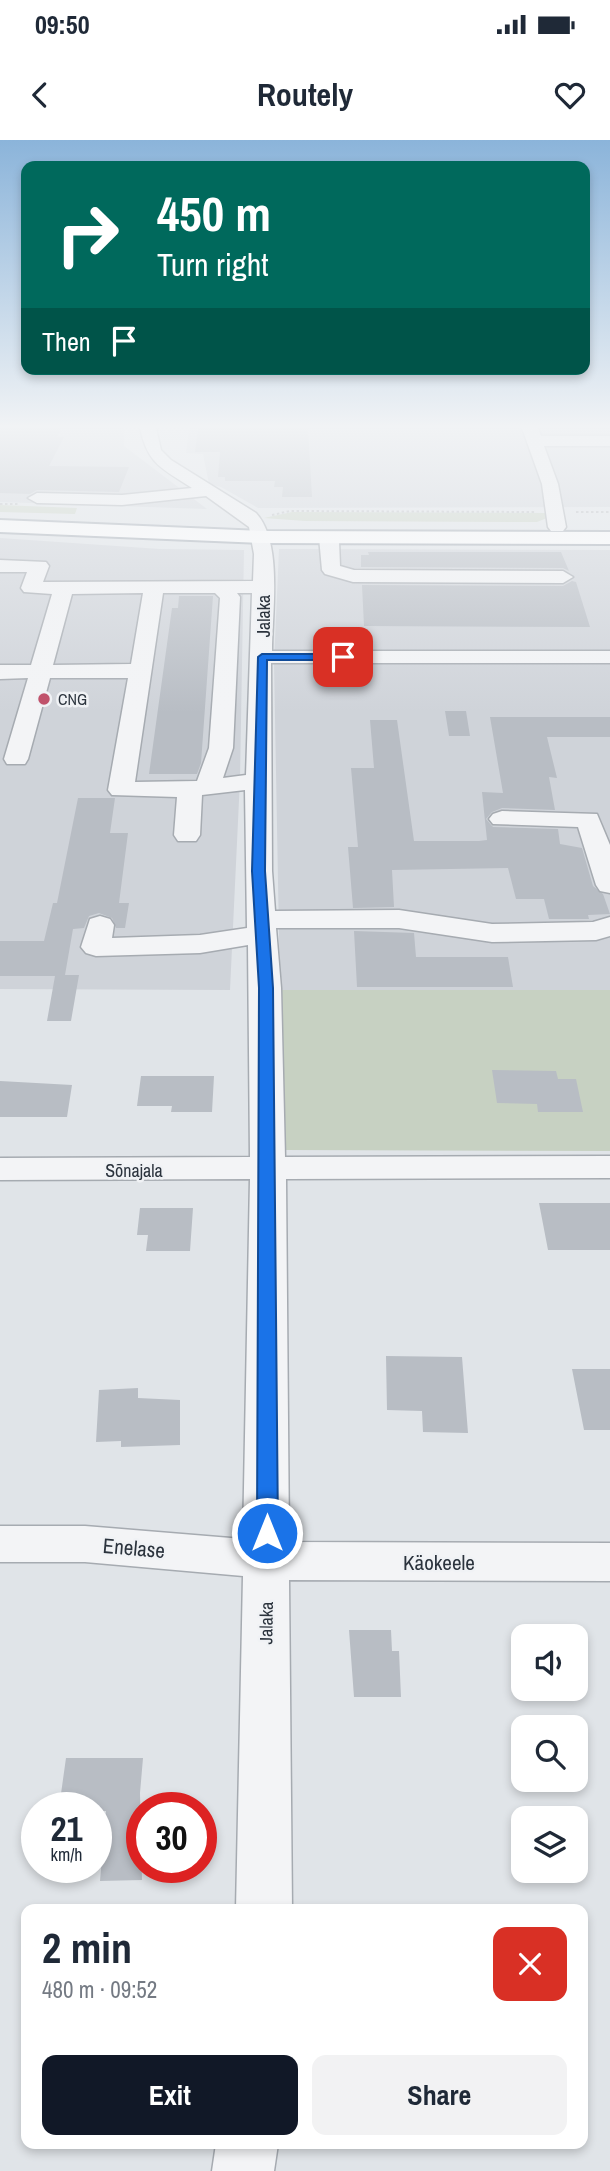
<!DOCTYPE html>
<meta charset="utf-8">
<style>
:root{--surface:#fff;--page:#f2f2f3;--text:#1f2937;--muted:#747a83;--accent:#111827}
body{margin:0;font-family:"Archivo Narrow",sans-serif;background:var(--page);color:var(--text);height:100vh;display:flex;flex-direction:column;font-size:26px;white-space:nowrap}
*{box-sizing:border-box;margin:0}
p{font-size:23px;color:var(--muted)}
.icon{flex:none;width:38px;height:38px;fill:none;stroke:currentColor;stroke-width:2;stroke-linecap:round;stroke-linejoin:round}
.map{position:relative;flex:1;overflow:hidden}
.details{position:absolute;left:21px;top:1764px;width:567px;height:245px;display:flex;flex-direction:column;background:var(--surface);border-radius:14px;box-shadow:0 4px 10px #0003}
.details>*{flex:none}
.hud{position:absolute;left:21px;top:21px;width:569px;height:214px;border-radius:14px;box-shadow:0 4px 10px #0003;background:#00695c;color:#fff;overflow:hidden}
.controls{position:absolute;left:511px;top:1484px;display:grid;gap:14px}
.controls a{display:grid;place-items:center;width:77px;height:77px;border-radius:14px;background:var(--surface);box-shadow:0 4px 10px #0003;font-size:35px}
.speed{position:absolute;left:21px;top:1652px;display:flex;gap:14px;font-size:35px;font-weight:700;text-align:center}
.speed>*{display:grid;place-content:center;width:91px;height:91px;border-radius:50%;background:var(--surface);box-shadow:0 4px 10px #0003;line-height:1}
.speed small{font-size:18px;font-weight:400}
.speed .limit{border:10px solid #d22;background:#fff;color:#111}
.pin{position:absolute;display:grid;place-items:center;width:60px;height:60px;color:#fff;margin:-30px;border-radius:14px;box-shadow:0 4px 10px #0006}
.me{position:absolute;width:77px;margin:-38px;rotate:0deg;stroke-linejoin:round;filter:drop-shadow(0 0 5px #0008)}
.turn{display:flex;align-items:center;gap:24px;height:147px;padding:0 21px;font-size:32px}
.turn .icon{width:91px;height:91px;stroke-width:2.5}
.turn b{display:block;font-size:49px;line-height:60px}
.then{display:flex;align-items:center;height:66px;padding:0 21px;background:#0003;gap:14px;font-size:26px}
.round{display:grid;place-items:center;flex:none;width:74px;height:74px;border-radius:14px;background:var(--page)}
.headline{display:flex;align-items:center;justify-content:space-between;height:119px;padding:0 21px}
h1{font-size:42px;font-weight:700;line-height:52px}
.action{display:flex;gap:14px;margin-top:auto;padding:14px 21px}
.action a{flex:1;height:80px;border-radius:14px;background:var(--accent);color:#fff;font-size:28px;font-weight:700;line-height:80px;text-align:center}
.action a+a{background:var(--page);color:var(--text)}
.status{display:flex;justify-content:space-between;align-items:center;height:49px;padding:0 35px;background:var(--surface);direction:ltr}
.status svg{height:19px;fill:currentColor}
header{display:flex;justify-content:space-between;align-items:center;height:91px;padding:0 21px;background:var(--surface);font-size:32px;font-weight:700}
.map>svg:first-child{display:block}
</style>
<div class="status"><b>09:50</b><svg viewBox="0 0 49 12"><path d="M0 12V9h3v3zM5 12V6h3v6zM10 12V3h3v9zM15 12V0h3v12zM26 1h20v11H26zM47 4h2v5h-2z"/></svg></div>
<header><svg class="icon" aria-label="back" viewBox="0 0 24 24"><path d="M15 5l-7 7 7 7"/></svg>Routely<svg class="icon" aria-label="heart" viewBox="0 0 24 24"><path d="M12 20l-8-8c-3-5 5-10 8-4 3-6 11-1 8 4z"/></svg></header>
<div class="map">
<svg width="610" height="2031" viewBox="0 0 610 2031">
<rect width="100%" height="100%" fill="#e0e4e8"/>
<!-- built -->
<path fill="#cfd3d9" d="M0 288H124V306L207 369 0 362Z
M189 288H610V367L258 368 221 347 209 344 203 314 186 313Z
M0 398 160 409 244 410 240 639 230 850 0 849Z
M279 409 610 410V850H280L274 523Z"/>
<!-- green -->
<path fill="#c7d1c2" d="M0 365 77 368 75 374 0 372Z
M292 372 546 373 547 378 537 382 305 381 264 378Z
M280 850H610V1011L284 1010Z"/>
<!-- building -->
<path fill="#b8bdc4" d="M0 288H62L57 297H64L49 326 129 327 119 352 37 350 30 354 0 353Z
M198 288H308L312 357H282L283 347H274L275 341H225V337H218L220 312H195Z
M368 412H561L569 431 563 428 361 427V415H369Z
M572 441 576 442 590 487 364 486 362 445 563 446Z
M179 456H213L201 623 197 634H149L172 468H178Z
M445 571H466L470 596H449Z
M490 577H610V597H547L557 638 549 637 555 670 502 668 492 672 486 679 493 687 558 689 560 704 582 708 593 746 603 754 610 774 588 775 589 779H549L544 759H516L508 728 392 730 394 767 353 768 348 707H358L351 628H374L370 580H397L414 701H479L487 700 482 652 503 653Z
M78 658H115L110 693H128L119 763H129L125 788H116L112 778 99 773 89 776 84 788 73 789 65 835H79L71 881H47L55 836H0V801H44L53 763H57Z
M354 791 414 793 416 817H508L513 847H357Z
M492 930 556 931 558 939H576L583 972H538L537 964 497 963Z
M141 936H214L212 972H171L172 966H137Z
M0 941 72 945 67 977H0Z
M539 1063H610V1110H548Z
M140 1068H193L190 1111H146L148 1095H137Z
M386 1216 462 1217 468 1293 423 1292 422 1271 387 1270Z
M572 1229H610V1290H584Z
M138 1248V1258L180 1260V1305L121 1307V1301L96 1302 99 1250Z
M349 1490H391L392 1511H399L401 1557H354Z
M66 1618H143L140 1653 142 1740 100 1741 106 1671H96V1668H59Z"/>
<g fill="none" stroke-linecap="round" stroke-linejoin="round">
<defs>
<path id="minor" d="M140 288H156L161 310 171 320 256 373C283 402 272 472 272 511H610V523H271L272 731 275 771 399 770 492 784 593 782 610 777V796L596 800 492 802 399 788H276L281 848 285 1017 610 1016V1038L286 1039 289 1402 610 1403V1441L289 1440 292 1769H236L243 1436 85 1422H0V1386H85L243 1399 250 1039 0 1040V1018L250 1017 248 805 200 813 96 816 86 813 81 807 90 779 100 776 110 779 114 785 112 798 200 795 247 788 245 650 202 655 200 695 196 701H178L174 695 177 657 112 655 108 650 128 538H50L28 619 25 624H7L4 619 28 538 0 539V525H31L52 454 24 452 21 448 27 432H0V420L46 422 49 426 43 442 253 441 254 414 249 387 206 356 122 365 37 363 28 358 37 353 122 355 192 348C162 328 148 325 140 288ZM143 453 131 524 53 525 72 454ZM163 453H215L220 458 209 608 197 641 135 642ZM237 453H252L246 635 223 638 233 608 240 457Z
M522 288H538L541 296H610V306H544L558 344 566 387 563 391H551L548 387 542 344Z
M328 392 334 393 339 401 340 426 354 430 563 431 573 437 563 443 353 442 325 434 322 430 319 397Z
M502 671 597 674 610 705V753L600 751 596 745 578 687 493 684 489 679 493 674Z
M216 2004H278L274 2031H212Z"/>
<path id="major" d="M0 380 261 391 610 392V404L261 403 0 392Z"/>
</defs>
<!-- minor casing -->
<use href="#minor" stroke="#a6abb1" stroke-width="3"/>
<!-- major casing -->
<use href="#major" stroke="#a1a9b2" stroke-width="4"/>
<!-- path -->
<path stroke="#b7babe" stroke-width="2" stroke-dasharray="2.5 2.5" stroke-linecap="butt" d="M0 364H19
M576 372H610
M272 375 290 371 536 372"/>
<!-- minor -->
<use href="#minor" fill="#f3f4f6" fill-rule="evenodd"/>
<!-- major -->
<use href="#major" fill="#fff" fill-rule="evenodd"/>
</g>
<!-- sky -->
<linearGradient id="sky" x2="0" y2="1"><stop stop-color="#8bb4da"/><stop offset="0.5" stop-color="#f1f3f5"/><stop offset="1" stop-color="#f1f3f5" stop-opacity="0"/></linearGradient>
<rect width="610" height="573" fill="url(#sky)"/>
<!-- route -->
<path fill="#1a73e8" stroke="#114b97" stroke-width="2" d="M262 514H343L348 517 343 520H267L265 731 273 848 278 1393 274 1398H260L257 1393 259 848 252 731 258 517Z"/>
<!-- markers -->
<circle fill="#c0526b" stroke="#f0f2f5" stroke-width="2.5" cx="44" cy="559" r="7"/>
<g text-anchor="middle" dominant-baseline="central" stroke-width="5" stroke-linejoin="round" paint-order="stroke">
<!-- far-poi labels -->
<g font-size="16" fill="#2b333d" stroke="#f0f2f5" text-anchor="start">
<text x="58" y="559">CNG</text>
</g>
<!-- street labels -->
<g font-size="18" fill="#2b333d" stroke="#f0f2f5">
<text transform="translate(263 476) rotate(-90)">Jalaka</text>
<text x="134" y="1030">Sõnajala</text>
<text transform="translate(266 1483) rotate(-89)">Jalaka</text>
</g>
<!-- near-street labels -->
<g font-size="21" fill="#2b333d" stroke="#f0f2f5">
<text transform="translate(134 1408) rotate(5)">Enelase</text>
<text x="439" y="1422">Käokeele</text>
</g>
</g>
</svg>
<div class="controls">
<a><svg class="icon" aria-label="sound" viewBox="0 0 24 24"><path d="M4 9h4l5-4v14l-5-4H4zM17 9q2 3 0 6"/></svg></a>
<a><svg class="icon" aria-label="search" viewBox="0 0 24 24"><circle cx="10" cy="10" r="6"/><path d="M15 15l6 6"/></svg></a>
<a><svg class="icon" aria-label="layers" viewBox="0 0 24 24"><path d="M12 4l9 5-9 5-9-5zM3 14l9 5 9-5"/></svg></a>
</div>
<div class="speed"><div>21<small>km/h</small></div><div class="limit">30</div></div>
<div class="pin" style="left:343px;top:517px;background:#d93025"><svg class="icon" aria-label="arrive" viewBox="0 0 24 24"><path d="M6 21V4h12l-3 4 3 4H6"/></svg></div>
<svg class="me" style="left:267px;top:1393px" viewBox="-20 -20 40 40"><circle r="17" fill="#1a73e8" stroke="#fff" stroke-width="3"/><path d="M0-11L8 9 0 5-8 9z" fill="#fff"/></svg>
<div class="hud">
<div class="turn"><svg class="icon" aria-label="right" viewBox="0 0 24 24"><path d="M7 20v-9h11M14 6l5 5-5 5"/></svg><div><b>450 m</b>Turn right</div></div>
<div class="then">Then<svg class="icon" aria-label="arrive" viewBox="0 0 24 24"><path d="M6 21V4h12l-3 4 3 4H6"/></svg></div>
</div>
<section class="details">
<div class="headline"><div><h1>2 min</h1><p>480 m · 09:52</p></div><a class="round" style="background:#d93025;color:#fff"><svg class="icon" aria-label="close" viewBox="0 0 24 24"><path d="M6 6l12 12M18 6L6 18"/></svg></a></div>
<div class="action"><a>Exit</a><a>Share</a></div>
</section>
</div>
